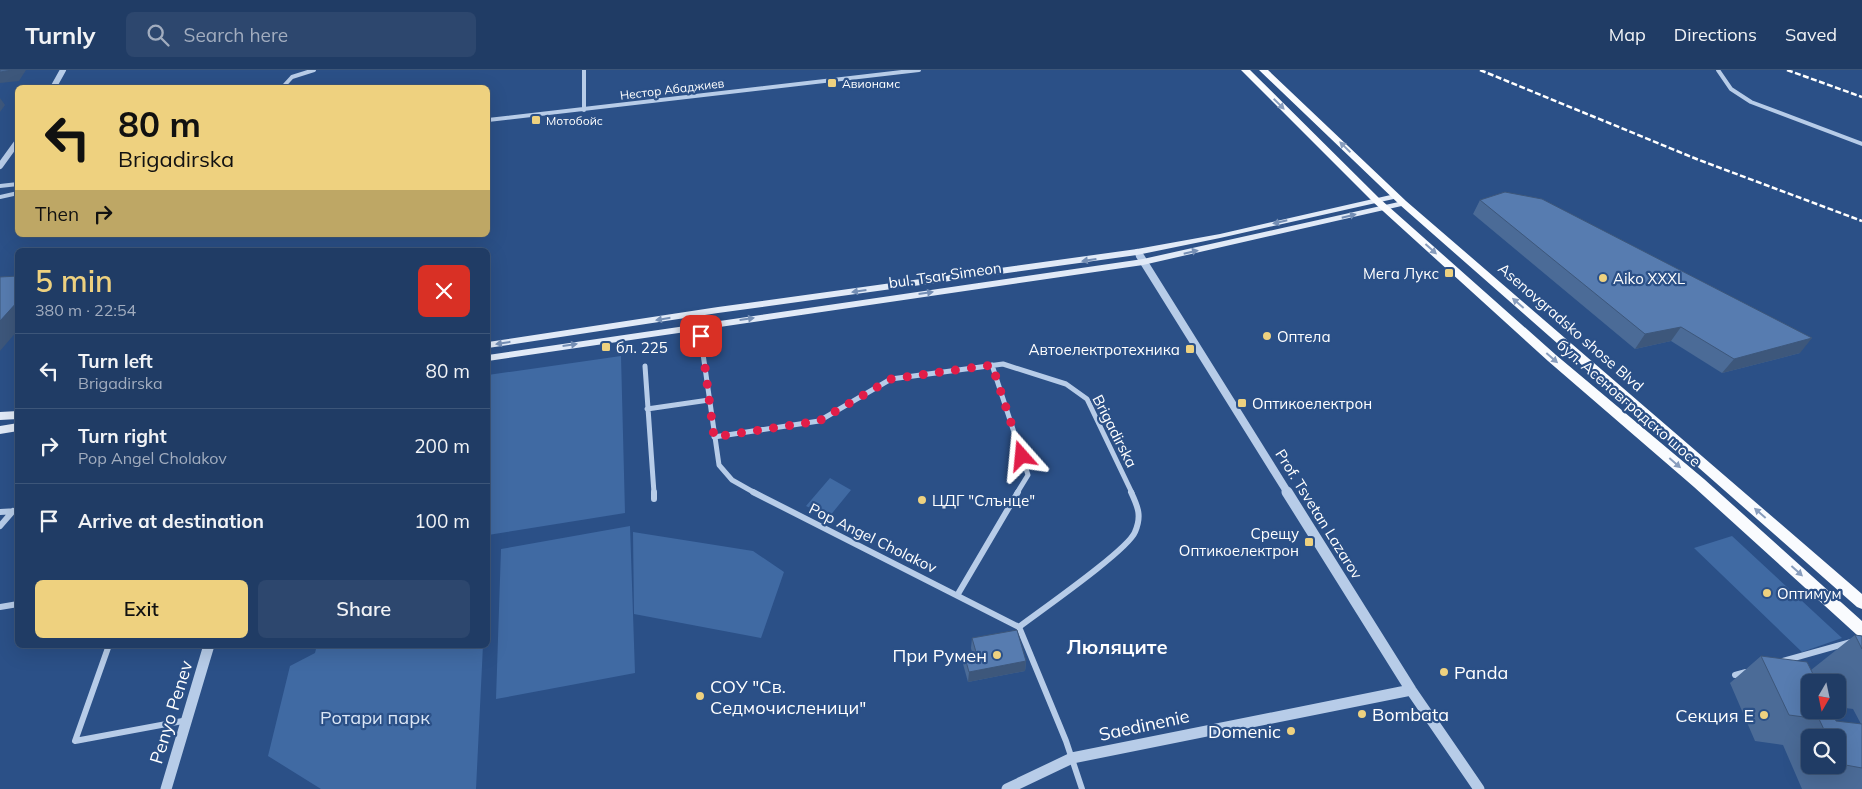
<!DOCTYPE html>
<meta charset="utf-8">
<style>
:root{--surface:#203c65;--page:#2d476e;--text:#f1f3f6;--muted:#a2adbf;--line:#3d5679;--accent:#eed17f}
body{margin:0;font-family:Mulish,sans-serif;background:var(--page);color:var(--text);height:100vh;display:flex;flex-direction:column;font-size:19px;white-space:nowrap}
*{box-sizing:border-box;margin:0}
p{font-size:16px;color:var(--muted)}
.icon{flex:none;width:28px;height:28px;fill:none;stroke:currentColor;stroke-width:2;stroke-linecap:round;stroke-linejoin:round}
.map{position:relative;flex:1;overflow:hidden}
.panel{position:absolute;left:15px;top:178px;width:475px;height:400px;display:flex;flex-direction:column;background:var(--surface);border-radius:8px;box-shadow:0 5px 20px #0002,0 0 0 1px var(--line)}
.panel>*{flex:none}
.guide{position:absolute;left:15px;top:15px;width:475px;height:152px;border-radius:8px;box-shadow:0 5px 20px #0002,0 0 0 1px var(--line);background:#eed17f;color:#111;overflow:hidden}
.needle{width:32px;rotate:189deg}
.buttons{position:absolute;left:1801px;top:604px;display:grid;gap:10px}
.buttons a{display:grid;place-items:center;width:45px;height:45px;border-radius:8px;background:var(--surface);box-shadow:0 5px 20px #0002,0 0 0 1px var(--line);font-size:25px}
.pin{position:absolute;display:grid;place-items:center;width:42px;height:42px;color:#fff;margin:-21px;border-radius:10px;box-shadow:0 2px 8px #0006}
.me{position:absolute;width:55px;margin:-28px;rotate:342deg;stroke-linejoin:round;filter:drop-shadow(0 0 4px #0008)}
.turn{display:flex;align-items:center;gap:18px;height:105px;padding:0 20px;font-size:22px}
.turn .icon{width:65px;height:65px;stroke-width:2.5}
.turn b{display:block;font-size:35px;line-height:42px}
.then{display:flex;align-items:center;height:48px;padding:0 20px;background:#0003;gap:10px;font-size:19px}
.round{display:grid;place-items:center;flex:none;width:52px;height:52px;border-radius:8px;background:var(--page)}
.summary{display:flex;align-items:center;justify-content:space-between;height:85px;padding:0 20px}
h1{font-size:30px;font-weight:600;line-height:38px;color:var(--accent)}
.primary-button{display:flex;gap:10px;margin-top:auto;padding:10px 20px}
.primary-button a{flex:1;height:58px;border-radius:8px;background:var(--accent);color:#111;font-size:20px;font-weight:600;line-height:58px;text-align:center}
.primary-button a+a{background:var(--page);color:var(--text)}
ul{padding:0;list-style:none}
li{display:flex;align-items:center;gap:15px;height:75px;padding:0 20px;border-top:1px solid var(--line)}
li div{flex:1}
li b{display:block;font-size:19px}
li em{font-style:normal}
header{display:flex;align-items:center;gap:30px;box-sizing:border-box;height:70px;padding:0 25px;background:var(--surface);border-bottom:1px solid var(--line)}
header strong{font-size:24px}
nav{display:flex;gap:28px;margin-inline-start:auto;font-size:18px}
.search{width:350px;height:45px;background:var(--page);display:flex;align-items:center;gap:12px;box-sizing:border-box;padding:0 18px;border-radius:8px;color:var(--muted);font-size:19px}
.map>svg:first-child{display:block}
</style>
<header>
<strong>Turnly</strong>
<div class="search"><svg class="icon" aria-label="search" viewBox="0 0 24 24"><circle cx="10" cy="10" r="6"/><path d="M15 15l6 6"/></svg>Search here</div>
<nav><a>Map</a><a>Directions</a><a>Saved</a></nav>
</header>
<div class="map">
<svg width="1862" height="719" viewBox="0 0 1862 719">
<rect width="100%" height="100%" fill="#2b5087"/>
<!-- green -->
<path fill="#406aa3" d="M621 286 625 443 488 465V305Z
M830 408 851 420 829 447 806 436Z
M630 456 635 603 496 629 501 479Z
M633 462 753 481 784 502 761 568 634 544Z
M1732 466 1842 568 1802 582 1694 478Z
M317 575H483L476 719H321L268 686 290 596 315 583Z"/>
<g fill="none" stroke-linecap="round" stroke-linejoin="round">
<!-- minor-far2 -->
<path stroke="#b7cce8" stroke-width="4" d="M584 0V40
M1718 0 1731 19 1751 32 1862 74
M282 18 292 7 314 0
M488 50 919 0
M0 116 18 114
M0 127 18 123"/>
<!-- minor-far1 -->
<path stroke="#b7cce8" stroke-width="5" d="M699 256 719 395 732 410 755 423
M992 295 1028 405 1017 423
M645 296 654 423
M647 339 709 330
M714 367 819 351 891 309 1003 294 1066 314 1087 329 1132 423"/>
<!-- minor -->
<path stroke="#b7cce8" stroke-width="6" d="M654 422V429
M753 422 1019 557 1066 671 1082 719
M0 442 18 441
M0 456 13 441
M958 524 1018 422
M0 537 18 534
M1019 557C1040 541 1128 480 1135 462 1142 446 1138 437 1131 422
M109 575 75 671 188 650
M1783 591 1862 569
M1735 605 1746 602"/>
<!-- tertiary-far2 -->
<path stroke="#b7cce8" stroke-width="6" d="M53 18 63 0
M0 96 18 71
M1137 182 1141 188"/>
<!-- tertiary-far1 -->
<path stroke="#b7cce8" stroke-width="8" d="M1140 186 1288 423"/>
<!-- tertiary -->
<path stroke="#b7cce8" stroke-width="11" d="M1287 422 1411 620 1479 719
M166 719 209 575
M1007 719 1072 688 1411 620"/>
<!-- secondary -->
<path fill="#e1eaf7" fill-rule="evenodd" d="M1395 124H1398V128L1220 168 1137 185 718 243 488 278V272L718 237 1137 179 1220 164Z
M1403 131H1406V135L1143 195 488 291V285L1143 189Z
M18 341V349L0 350V342Z
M18 353V361L0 364V356Z"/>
<!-- primary -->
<path fill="#f9fbfe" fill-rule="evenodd" d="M1241 0H1250L1379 128 1556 285 1704 409 1862 551V566L1857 565 1694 417 1548 291 1373 132Z
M1259 0H1268L1406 131 1862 524V539L1857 537 1400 135Z"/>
<!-- rail -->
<path stroke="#fff" stroke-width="2.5" stroke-dasharray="6 2.5" stroke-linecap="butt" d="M1480 0 1699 90 1862 151
M1787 0 1862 27"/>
</g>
<!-- wall -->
<path fill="#4b6b97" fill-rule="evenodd" d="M1480 130 1800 283 1722 303 1671 271 1635 279 1473 144Z
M1855 565 1862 566V719H1802L1783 675 1755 671 1730 613 1761 586 1811 600ZM1810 612H1838V637L1853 639 1861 654 1836 651ZM1810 668H1838V695H1810Z
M972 568 1026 591 1025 601 968 612 963 594 964 584 972 583 971 578Z"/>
<!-- shaded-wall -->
<path fill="#3d577b" d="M12 0H26L19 11 0 13V2Z
M0 28 5 35 0 42Z
M18 231V260L0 281V251Z
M1681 257 1671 271 1635 279 1645 264Z
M1812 268 1800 283 1722 303 1734 289Z
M1026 591 1025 601 968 612 969 602Z"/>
<!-- building -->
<path fill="#577cb0" stroke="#3d577b" d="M0 0H12L0 2Z
M1505 122 1542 129 1812 268 1734 289 1681 257 1645 264 1480 130Z
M18 206V231L0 251V207Z
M1017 560 1026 591 969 602 964 584 976 582 972 568Z
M1855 565 1862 566V579Z
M1761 586 1807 592 1817 612H1810V640H1831L1836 651 1862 654V698L1840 694 1838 689V668H1828L1819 649 1789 645Z"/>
<!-- one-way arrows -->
<defs><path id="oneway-solid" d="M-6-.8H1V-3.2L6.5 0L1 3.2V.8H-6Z" transform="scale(1.25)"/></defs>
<g fill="#889dbd">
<use href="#oneway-solid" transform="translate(1279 34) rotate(45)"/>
<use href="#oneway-solid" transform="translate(1345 77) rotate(-136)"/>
<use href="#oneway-solid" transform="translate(1431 179) rotate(42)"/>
<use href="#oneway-solid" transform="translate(1518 233) rotate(-139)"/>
<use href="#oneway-solid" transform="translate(1552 288) rotate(41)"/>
<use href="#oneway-solid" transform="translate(1675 393) rotate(41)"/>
<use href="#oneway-solid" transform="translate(1760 443) rotate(-139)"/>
<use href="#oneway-solid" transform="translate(1797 501) rotate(42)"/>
</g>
<g fill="#748eb4">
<use href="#oneway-solid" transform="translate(1349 146) rotate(-14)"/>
<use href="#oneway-solid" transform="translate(1280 152) rotate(167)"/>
<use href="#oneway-solid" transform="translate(1191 182) rotate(-13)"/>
<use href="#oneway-solid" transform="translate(1089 190) rotate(172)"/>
<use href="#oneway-solid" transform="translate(859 221) rotate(172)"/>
<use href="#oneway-solid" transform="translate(926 223) rotate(-8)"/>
<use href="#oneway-solid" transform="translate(663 249) rotate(171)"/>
<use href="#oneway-solid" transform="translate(747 249) rotate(-8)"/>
<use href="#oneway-solid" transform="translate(503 273) rotate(171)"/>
<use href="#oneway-solid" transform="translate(570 275) rotate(-8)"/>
</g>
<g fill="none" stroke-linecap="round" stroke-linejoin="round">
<!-- route -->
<path stroke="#e11d48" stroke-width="9" stroke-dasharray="0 16.2" d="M701 266 714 367 819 351 891 309 992 295 1022 386"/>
</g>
<!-- markers -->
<g fill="#eed17f" stroke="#2b5087" stroke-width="2">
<rect x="827" y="8" width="10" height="10" rx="2.5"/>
<rect x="531" y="45" width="10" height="10" rx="2.5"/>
<rect x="1444" y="198" width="10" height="10" rx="2.5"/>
<circle cx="1603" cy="208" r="5"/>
<circle cx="1267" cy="266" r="5"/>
<rect x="601" y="272" width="10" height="10" rx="2.5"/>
<rect x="1185" y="274" width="10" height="10" rx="2.5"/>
<rect x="1237" y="328" width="10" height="10" rx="2.5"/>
<circle cx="922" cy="430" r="5"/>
<rect x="1304" y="467" width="10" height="10" rx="2.5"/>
<circle cx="1767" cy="523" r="5"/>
<circle cx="997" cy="585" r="5"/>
<circle cx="1444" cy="602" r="5"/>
<circle cx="700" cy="626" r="5"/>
<circle cx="1362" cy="644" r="5"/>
<circle cx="1764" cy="645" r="5"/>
<circle cx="1291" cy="661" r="5"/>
</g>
<g text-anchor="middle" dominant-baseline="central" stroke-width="4.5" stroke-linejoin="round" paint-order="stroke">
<!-- far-poi labels -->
<g font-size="12" fill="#fff" stroke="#2b5087" text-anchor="start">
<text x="842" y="13">Авионамс</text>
<text x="546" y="50">Мотобойс</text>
</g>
<!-- far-street labels -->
<g font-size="12" fill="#fff" stroke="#2b5087">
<text transform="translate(672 19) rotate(-7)">Нестор Абаджиев</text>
</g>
<!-- poi labels -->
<g font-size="15" fill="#fff" stroke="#2b5087" text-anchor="start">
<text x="1439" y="203" text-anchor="end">Мега Лукс</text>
<text x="1613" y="208">Aiko XXXL</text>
<text x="1277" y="266">Оптела</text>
<text x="616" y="277">бл. 225</text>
<text x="1180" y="279" text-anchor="end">Автоелектротехника</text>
<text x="1252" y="333">Оптикоелектрон</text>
<text x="932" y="430">ЦДГ "Слънце"</text>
<text x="1299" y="463" text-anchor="end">Срещу<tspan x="1299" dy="17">Оптикоелектрон</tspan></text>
<text x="1777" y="523">Оптимум</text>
</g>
<!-- street labels -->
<g font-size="15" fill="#fff" stroke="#2b5087">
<text transform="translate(945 205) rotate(-8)">bul. Tsar Simeon</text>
<text transform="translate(1571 257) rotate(41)">Asenovgradsko shose Blvd</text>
<text transform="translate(1629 333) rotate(41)">бул. Асеновградско шосе</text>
<text transform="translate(1115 361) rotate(63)">Brigadirska</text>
<text transform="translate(1319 444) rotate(58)">Prof. Tsvetan Lazarov</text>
<text transform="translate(873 468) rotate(26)">Pop Angel Cholakov</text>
</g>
<!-- near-poi labels -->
<g font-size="18" fill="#fff" stroke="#2b5087" text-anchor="end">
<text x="987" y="585">При Румен</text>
<text x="1454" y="602" text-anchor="start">Panda</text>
<text x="710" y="616" text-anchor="start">СОУ "Св.<tspan x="710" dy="21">Седмочисленици"</tspan></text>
<text x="1372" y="644" text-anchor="start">Bombata</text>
<text x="1754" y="645">Секция E</text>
<text x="1281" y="661">Domenic</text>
</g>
<!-- near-street labels -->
<g font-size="18" fill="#fff" stroke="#2b5087">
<text transform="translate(171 642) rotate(-73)">Penyo Penev</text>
<text transform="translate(1144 655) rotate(-12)">Saedinenie</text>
</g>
<!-- near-park labels -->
<g font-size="18" fill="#dbe6f6" stroke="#2b5087">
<text x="375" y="647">Ротари парк</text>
</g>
<!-- district labels -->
<g font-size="20" font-weight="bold" fill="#fff" stroke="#2b5087">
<text x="1117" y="576">Люляците</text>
</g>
</g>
</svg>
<div class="buttons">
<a><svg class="needle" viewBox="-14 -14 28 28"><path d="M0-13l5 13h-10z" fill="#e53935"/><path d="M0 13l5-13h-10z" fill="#a2adbf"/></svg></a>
<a><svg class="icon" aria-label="search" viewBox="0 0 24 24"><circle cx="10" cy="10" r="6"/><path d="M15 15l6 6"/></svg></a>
</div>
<div class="pin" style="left:701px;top:266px;background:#d93025"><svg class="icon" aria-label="arrive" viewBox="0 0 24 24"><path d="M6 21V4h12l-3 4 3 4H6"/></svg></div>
<svg class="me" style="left:1022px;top:386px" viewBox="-20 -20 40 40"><path d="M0-17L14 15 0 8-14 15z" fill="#e11d48" stroke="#fff" stroke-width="4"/></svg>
<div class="guide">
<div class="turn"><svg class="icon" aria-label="left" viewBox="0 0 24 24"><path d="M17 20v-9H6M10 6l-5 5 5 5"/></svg><div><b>80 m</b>Brigadirska</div></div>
<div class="then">Then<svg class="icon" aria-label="right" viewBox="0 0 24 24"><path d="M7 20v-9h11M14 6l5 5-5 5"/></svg></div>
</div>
<section class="panel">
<div class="summary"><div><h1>5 min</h1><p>380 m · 22:54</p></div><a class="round" style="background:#d93025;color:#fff"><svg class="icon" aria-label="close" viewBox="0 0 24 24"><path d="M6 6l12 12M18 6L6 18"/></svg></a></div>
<ul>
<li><svg class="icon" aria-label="left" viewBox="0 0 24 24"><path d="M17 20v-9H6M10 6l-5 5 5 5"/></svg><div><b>Turn left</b><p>Brigadirska</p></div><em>80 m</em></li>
<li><svg class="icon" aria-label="right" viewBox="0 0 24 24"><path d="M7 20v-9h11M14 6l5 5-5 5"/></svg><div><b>Turn right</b><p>Pop Angel Cholakov</p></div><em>200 m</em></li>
<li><svg class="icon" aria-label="arrive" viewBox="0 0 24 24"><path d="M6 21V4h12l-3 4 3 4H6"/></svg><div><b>Arrive at destination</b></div><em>100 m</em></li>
</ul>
<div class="primary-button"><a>Exit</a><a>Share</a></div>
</section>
</div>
